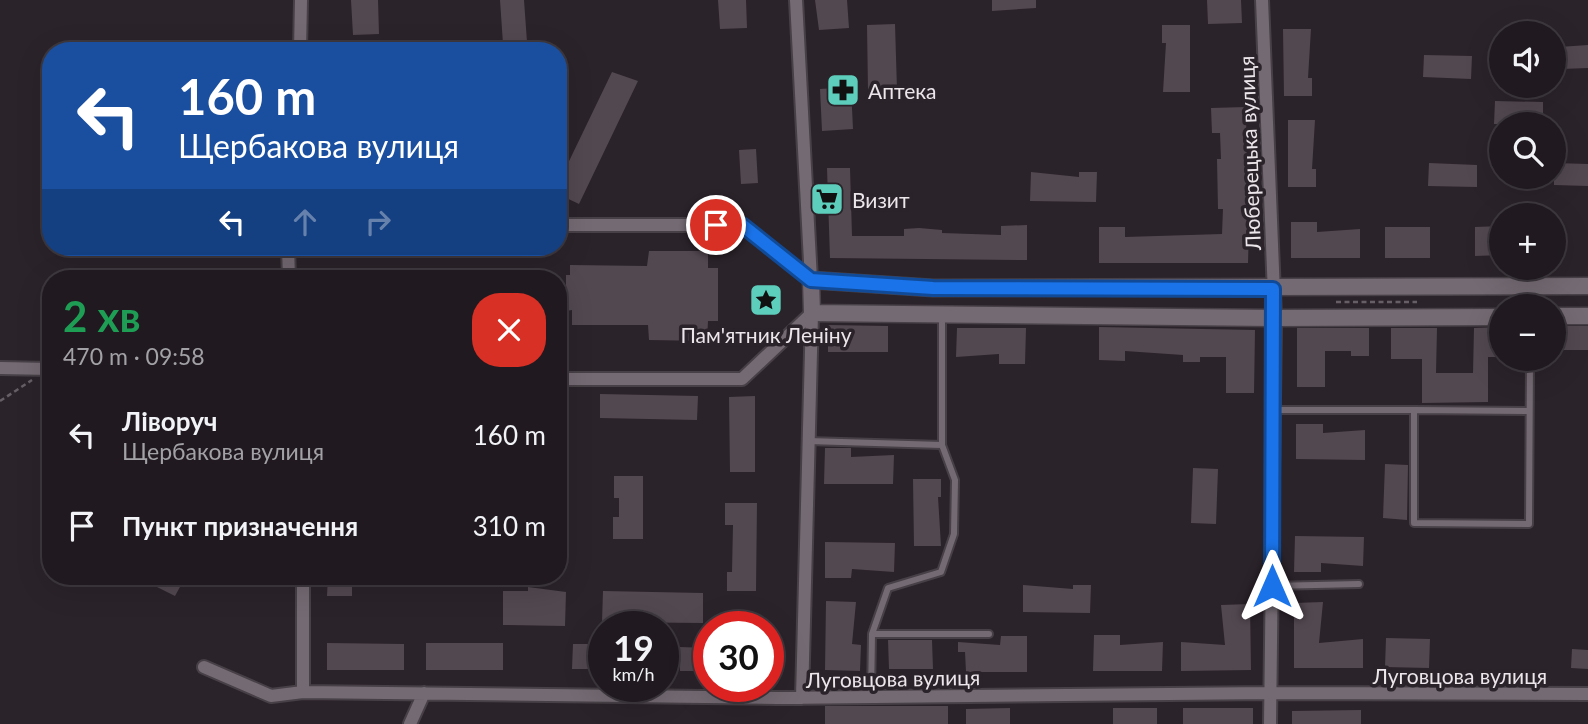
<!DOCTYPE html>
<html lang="uk">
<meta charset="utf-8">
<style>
:root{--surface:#201a20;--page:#282329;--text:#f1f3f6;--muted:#a2a1a5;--line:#3d383e}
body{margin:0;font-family:Lato,sans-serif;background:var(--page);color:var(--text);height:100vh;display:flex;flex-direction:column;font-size:26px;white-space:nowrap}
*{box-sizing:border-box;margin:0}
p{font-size:23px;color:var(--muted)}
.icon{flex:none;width:38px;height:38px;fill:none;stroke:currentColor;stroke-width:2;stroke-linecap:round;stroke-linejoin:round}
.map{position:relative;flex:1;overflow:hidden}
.details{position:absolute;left:42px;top:270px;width:525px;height:315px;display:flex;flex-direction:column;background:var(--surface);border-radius:28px;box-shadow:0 7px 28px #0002,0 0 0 2px var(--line)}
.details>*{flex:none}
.top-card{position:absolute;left:42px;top:42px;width:525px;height:214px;border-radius:28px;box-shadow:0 7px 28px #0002,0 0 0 2px var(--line);background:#1a4fa0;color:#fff;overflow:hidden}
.buttons{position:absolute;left:1489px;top:21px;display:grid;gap:14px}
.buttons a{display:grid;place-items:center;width:77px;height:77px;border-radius:50%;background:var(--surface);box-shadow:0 7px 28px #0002,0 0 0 2px var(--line);font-size:35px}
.speed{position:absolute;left:588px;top:611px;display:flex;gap:14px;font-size:35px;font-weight:700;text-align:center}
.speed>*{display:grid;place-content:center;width:91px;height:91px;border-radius:50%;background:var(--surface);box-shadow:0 7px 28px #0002,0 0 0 2px var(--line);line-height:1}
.speed small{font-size:18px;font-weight:400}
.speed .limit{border:10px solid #d22;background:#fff;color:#111}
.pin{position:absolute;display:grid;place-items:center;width:60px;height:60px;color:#fff;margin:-30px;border:4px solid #fff;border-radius:50%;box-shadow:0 2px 7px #0007}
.me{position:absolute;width:77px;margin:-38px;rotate:0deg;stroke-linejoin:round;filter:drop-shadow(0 0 5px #0008)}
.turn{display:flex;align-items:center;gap:24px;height:147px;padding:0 21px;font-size:32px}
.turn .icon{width:91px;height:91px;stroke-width:2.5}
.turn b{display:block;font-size:49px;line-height:60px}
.lanes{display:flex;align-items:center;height:66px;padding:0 21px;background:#0003;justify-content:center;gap:35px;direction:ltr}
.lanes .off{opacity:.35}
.round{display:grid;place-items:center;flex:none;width:74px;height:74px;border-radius:28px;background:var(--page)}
.head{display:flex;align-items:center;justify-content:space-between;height:119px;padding:0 21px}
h1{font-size:42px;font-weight:700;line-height:52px;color:#1e9e55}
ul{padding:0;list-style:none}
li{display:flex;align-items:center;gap:21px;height:91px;padding:0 21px}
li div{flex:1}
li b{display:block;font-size:26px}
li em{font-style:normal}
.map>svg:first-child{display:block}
</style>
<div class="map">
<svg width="1588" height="724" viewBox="0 0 1588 724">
<rect width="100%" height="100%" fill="#2b232a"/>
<!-- building -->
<path fill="#524850" d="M351 0H378L379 34 353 35Z
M500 0H524L527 42 503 44Z
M718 0H746L747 28 720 29Z
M815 0H847L849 28 819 30Z
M992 0H1036V8L992 11Z
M1207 0H1241L1242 23 1208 24Z
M895 24 897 90 868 91 867 25Z
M1162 25H1190V92H1163L1166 43H1162Z
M1283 29H1311L1308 78H1312V96H1284Z
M1588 45V68L1561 69 1559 47Z
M1424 55 1472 56 1471 79 1423 77Z
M612 72 638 81 579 204 558 194V184Z
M851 87 853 129 822 131 820 89Z
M1495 101 1543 102V124H1494Z
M1246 107 1247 192H1250L1248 263H1099V227H1125V237L1222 234 1223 209H1218L1217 159H1221L1220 133H1212L1211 108Z
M1288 120H1315L1312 169H1316V187H1288Z
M756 149 758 183 741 184 739 150Z
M1429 163 1477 165V187L1428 186Z
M1554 163 1588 164V186L1554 185Z
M827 168H850L852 236H904V229L919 228 942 230V233L1001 235V226L1027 225V260L830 258Z
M1031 172 1079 177V172H1097L1096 202 1030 201Z
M1291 222H1317V232L1360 229V258H1291Z
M1502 226V255L1475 256V227Z
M1385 227H1430V258H1385Z
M649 251H708V268H718V321H708L707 341 649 340 648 325H572V310L566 311V275H570V265L647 266Z
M828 325 888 326V352H828Z
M1554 326H1588V350H1554Z
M1099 327 1255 330 1254 393H1226V357H1200V362H1183V355L1125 351V361L1099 360Z
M1502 327V357H1488V402L1422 403V359H1391V328H1437L1436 373H1473L1474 328Z
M957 328H1026L1025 364H999V354L956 357Z
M1297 328H1369V356H1351V351H1325V387H1297Z
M600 394 698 396 697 420 600 418Z
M755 396V472H730L729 397Z
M1296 424H1323V433L1365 430V460L1296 459Z
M825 448H851V457L894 455 893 484H824Z
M1385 464 1408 465 1407 520 1383 518Z
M1193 468 1218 469 1216 524 1191 523Z
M614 476H643V539H613V517H619V498H614Z
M913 479H941V497H938L941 546H914Z
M725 503H757L756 591H727V572H732L733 525H725Z
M1295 536 1364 537 1363 566 1321 563V572H1294Z
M825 542 895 543 894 572 852 569 851 578H825Z
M135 576H186L175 596Z
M328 576H352V596H327Z
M1023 585 1073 589V585H1091L1090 613 1023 612Z
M528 587 566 592 565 626 503 625V591H528Z
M603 591 703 593V623L602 622Z
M826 601 856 602 852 644 861 645 860 671 825 670Z
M1323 602 1319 643 1363 639V668H1294V603Z
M1250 604 1251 670 1181 671V642L1225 645 1221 605Z
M1094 635H1120V645L1163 642 1162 671H1093Z
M1001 636H1027V672H966L965 652H958V642L1000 645Z
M1386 638 1430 639 1429 668 1385 667Z
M888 640H932L933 669H889Z
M327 643 404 644V670H327Z
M426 643H503V670H426Z
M573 644H604V669H572Z
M680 647 709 648V671H680Z
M1572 649 1588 650V669L1571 668Z
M825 706H948V724H825Z
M1010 708V724H966V709Z
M1113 708H1157V724H1113Z
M1183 708H1253V724H1183Z
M1361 710V724H1292V711Z"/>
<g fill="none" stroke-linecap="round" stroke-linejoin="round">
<defs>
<path id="service" d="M1273 410H1414V523L1529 524 1530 359
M1414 410 1529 411
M808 441 942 445
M1272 586 1359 584
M872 634H989
M871 697 872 634 888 588 941 572 954 534 955 480 942 445V315"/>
<path id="minor" d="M796 0 811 280
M1262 0 1275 318 1270 724
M300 51 301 0
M558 225H742L811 280
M288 247 289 278
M0 368 51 369
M558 379H742L812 313
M303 576V692
M204 667 271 696 303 692 777 698 1271 693 1588 694
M802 698 812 313
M410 724 424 693"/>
<path id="tertiary" d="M1554 316H1588
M1502 317 1275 318 812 313 811 280 933 288 1588 286"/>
</defs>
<!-- service casing -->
<use href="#service" stroke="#474046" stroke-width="10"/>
<!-- minor casing -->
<use href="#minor" stroke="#474046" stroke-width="16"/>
<!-- tertiary casing -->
<use href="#tertiary" stroke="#474046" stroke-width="19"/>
<!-- path -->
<path stroke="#675f66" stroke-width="2.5" stroke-dasharray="5 3.5" stroke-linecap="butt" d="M1336 302H1417
M0 401 32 380"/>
<!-- service -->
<use href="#service" stroke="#746a73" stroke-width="6"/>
<!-- minor -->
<use href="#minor" stroke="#746a73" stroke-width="12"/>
<!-- tertiary -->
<use href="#tertiary" stroke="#746a73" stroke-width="16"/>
</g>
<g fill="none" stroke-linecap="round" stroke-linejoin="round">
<defs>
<path id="route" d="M716 225H742L811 280 933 288 1273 289 1272 586"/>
</defs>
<!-- route casing -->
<use href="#route" stroke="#114b97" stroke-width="18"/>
<!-- route -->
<use href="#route" stroke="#1a73e8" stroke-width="12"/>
</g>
<!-- icons -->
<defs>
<symbol id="pharmacy-square" viewBox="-11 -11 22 22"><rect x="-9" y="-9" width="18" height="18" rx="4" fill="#5ccebb" stroke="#2b232a"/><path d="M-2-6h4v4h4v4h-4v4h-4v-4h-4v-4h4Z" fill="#111"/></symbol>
<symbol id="supermarket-square" viewBox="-11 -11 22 22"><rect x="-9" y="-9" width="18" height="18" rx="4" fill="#5ccebb" stroke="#2b232a"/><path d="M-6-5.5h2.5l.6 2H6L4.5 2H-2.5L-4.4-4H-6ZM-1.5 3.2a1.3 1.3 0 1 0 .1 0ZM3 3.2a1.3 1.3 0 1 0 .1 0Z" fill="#111"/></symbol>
<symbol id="sight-square" viewBox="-11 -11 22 22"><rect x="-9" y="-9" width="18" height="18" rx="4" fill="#5ccebb" stroke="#2b232a"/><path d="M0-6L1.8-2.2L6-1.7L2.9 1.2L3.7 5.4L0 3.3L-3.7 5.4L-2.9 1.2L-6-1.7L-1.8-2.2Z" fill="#111"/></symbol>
</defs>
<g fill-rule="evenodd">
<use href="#pharmacy-square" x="824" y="71" width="38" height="38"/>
<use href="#supermarket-square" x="808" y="180" width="38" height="38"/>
<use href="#sight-square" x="747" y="281" width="38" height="38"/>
</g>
<g text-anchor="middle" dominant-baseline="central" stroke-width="7" stroke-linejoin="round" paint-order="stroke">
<!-- poi labels -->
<g font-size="21" fill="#ece6eb" stroke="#2b232a" text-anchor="start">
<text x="868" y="90">Аптека</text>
<text x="852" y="199">Визит</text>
<text x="766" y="334" text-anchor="middle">Пам'ятник Леніну</text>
</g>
<!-- street labels -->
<g font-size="21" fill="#ece6eb" stroke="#2b232a">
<text transform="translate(1249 153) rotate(-92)">Люберецька вулиця</text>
<text x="1460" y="675">Луговцова вулиця</text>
<text transform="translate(893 678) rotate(-1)">Луговцова вулиця</text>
</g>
</g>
</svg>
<div class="buttons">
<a><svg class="icon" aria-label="sound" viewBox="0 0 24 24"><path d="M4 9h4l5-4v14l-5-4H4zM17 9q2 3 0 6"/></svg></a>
<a><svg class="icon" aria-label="search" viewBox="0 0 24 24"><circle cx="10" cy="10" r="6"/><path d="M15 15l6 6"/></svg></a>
<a>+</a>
<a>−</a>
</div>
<div class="speed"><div>19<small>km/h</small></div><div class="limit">30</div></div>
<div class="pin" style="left:716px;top:225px;background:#d93025"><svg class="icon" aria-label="arrive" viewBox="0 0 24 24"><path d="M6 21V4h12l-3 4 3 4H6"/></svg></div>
<svg class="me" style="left:1272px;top:586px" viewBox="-20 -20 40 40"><path d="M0-17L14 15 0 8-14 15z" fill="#1a73e8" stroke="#fff" stroke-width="4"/></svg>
<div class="top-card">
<div class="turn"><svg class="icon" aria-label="left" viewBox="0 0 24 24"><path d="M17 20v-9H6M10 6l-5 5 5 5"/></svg><div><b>160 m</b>Щербакова вулиця</div></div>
<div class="lanes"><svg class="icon" aria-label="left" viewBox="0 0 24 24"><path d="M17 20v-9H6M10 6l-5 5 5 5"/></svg><svg class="icon off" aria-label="ahead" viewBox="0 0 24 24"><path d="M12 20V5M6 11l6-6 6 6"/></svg><svg class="icon off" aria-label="right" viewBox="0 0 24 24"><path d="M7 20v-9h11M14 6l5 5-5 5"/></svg></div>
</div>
<section class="details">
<div class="head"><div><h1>2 хв</h1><p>470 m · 09:58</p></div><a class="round" style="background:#d93025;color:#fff"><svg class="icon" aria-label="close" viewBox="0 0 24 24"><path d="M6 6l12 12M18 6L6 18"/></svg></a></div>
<ul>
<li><svg class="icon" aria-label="left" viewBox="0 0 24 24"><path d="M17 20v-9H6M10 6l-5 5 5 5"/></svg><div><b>Ліворуч</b><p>Щербакова вулиця</p></div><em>160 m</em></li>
<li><svg class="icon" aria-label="arrive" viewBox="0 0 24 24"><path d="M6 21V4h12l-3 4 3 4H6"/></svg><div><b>Пункт призначення</b></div><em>310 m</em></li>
</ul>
</section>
</div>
